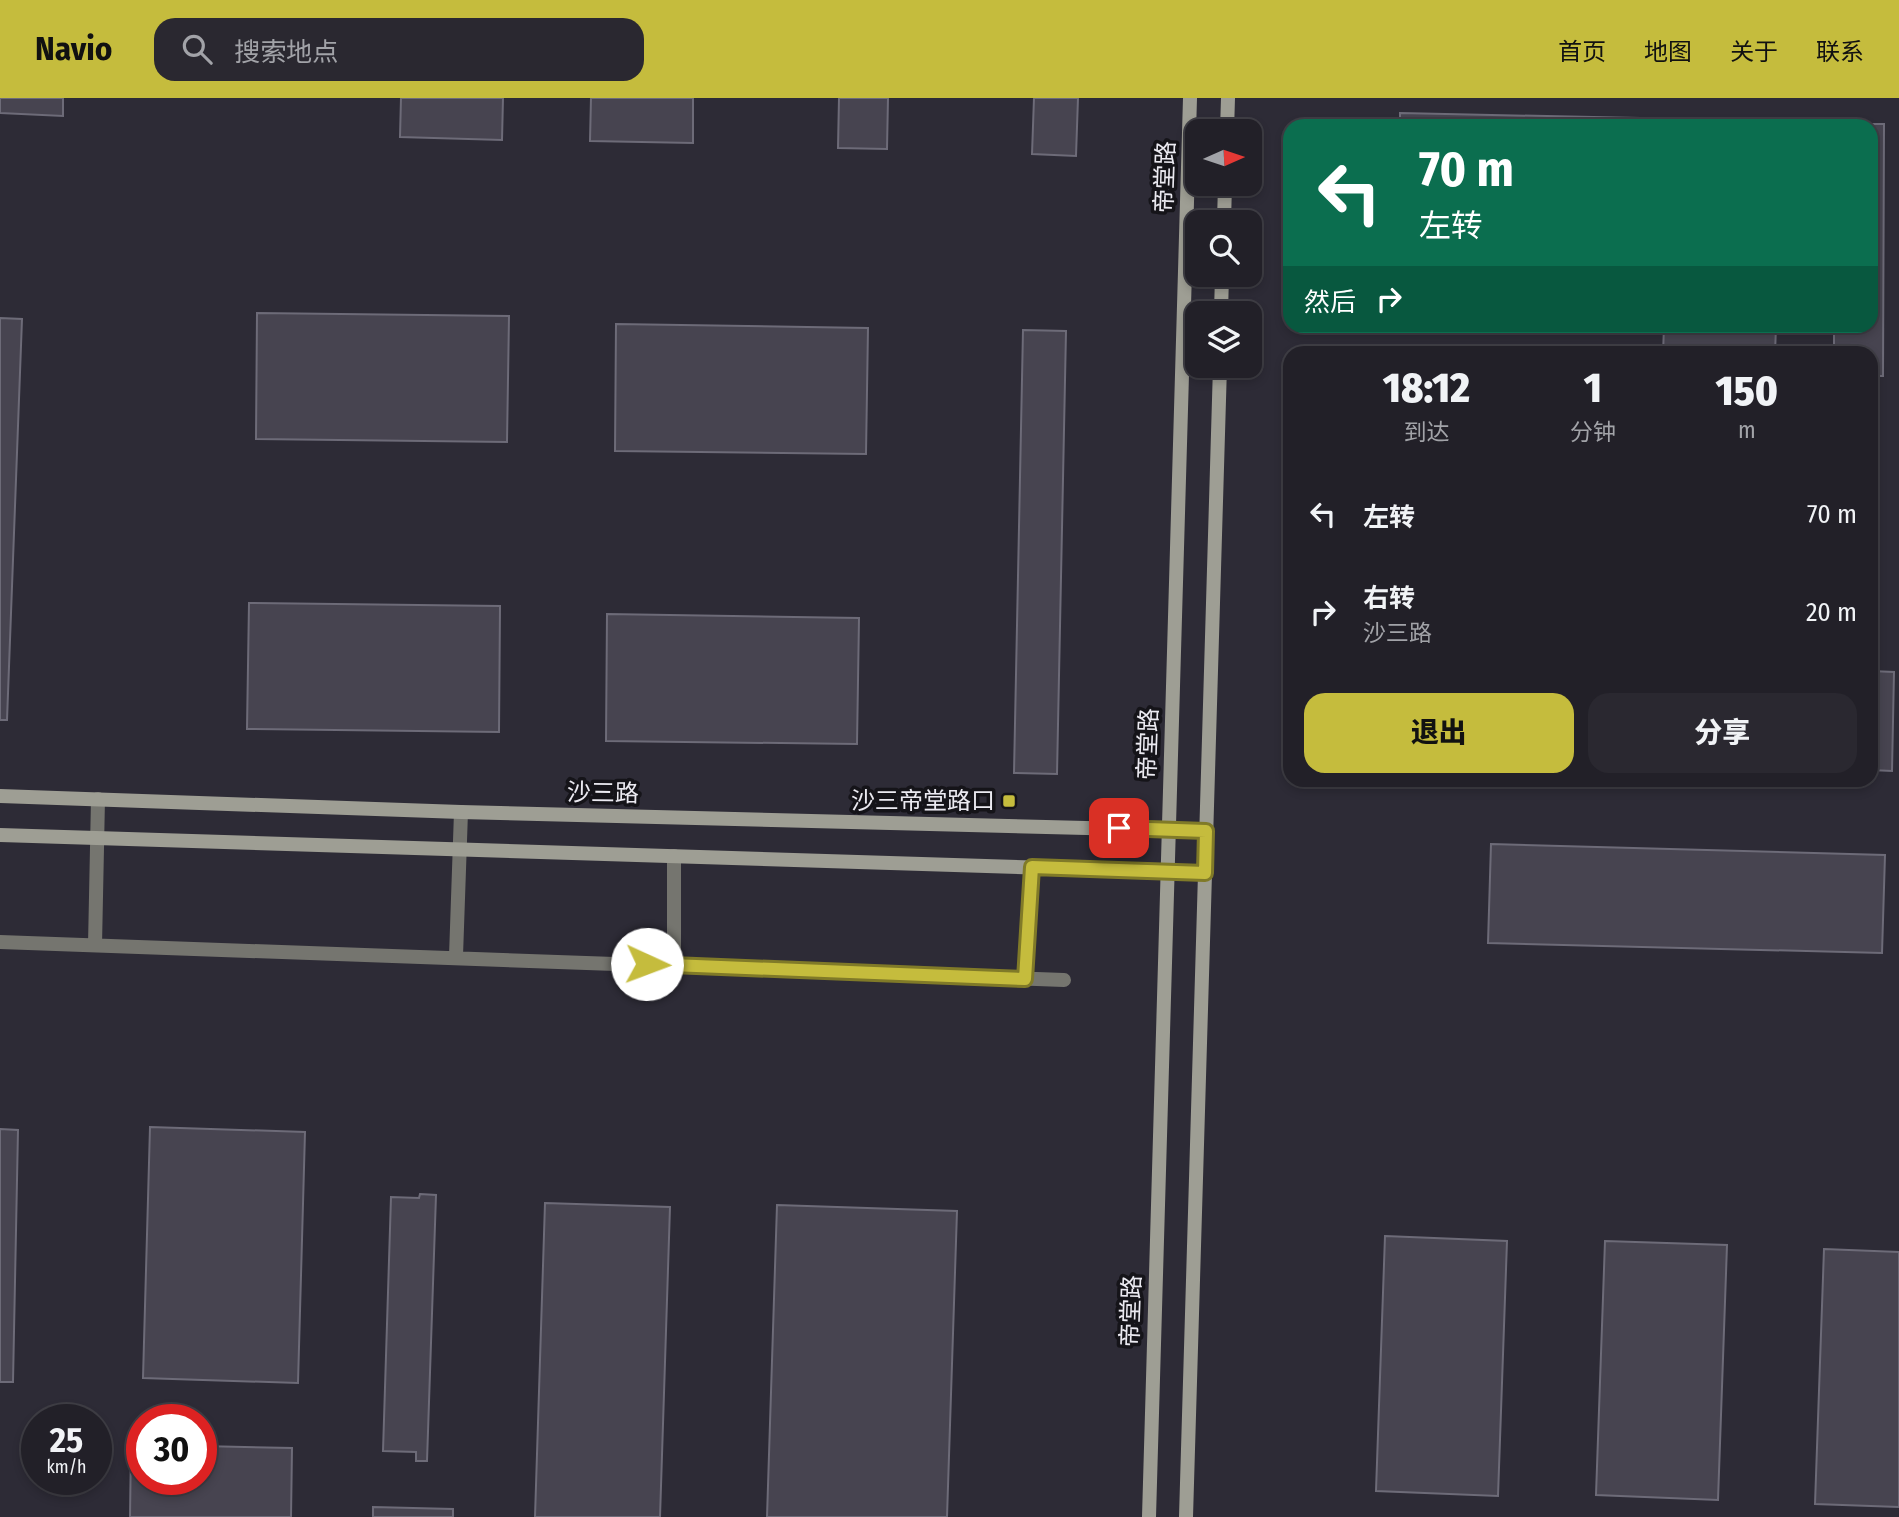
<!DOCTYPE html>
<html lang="zh">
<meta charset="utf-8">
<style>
:root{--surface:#222028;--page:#2a2830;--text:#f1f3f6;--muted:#a2a3a8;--line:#3f3e45;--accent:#c5bc3d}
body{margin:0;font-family:"Fira Sans Condensed","Noto Sans SC",sans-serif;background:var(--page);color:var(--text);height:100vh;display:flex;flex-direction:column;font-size:26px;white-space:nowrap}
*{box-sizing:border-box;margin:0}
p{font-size:23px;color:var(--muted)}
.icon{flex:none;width:38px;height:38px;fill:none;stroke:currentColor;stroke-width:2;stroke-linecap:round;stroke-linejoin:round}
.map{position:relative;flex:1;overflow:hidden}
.details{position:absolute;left:1283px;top:248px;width:595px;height:441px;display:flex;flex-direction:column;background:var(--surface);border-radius:21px;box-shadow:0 4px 10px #0003,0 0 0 2px var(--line)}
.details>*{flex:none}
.guide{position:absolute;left:1283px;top:21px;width:595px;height:214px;border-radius:21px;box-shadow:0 4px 10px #0003,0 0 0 2px var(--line);background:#0b6e4f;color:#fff;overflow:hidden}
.needle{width:46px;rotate:87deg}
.tools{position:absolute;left:1185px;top:21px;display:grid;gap:14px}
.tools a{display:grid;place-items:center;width:77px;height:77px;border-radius:14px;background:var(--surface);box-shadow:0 4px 10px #0003,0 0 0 2px var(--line);font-size:35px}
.speed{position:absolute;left:21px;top:1306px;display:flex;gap:14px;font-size:35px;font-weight:700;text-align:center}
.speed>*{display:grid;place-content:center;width:91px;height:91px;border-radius:50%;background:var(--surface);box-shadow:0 4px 10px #0003,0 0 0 2px var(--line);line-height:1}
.speed small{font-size:18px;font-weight:400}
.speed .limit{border:10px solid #d22;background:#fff;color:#111}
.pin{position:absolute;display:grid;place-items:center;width:60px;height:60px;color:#fff;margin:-30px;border-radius:14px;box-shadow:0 4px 10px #0006}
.me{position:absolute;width:77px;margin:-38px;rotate:92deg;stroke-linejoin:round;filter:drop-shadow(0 0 5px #0008)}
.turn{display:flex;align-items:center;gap:24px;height:147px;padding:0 21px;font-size:32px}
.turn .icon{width:91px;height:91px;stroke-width:2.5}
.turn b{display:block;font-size:49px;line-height:60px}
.then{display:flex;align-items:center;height:66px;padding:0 21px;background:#0003;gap:14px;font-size:26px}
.eta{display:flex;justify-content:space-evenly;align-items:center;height:119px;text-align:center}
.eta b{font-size:42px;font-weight:800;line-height:49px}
.button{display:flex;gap:14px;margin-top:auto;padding:14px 21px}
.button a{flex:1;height:80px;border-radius:21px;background:var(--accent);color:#111;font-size:28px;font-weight:800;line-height:80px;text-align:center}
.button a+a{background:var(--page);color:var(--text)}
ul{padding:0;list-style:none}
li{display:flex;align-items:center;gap:21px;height:98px;padding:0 21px}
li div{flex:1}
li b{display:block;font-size:26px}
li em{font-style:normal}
header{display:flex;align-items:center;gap:42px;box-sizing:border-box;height:98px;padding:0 35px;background:var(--accent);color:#111}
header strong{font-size:33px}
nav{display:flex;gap:38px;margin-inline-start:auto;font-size:24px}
.search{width:490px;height:63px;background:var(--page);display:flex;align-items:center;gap:18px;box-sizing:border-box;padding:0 24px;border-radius:21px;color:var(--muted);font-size:26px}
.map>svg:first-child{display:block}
</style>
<header>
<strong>Navio</strong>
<div class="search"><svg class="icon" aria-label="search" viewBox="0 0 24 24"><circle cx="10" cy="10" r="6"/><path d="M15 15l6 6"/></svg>搜索地点</div>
<nav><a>首页</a><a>地图</a><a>关于</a><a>联系</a></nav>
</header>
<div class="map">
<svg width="1899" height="1419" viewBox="0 0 1899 1419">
<rect width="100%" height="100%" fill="#2d2b36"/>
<!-- building -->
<path fill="#474450" stroke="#6d6b78" stroke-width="2" d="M0 0H63V18L0 15Z
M401 0H503L502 42 400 39Z
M591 0H693V45L590 43Z
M839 0H888L887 51 838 50Z
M1034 0H1078L1076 58 1032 56Z
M1400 15 1780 23V28H1400Z
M1835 26H1884L1883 278H1871V256H1834V228H1871V28Z
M257 215 509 218 507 344 256 341Z
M0 220 22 221 7 622H0Z
M616 226 868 230 866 356 615 353Z
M1664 228H1776L1775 256H1663Z
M1023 232 1066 233 1057 676 1014 675Z
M249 505 500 508 499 634 247 631Z
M607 516 859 520 857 646 606 643Z
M1871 573 1894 574 1892 673 1871 672Z
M1491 746 1885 757 1882 855 1488 845Z
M150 1029 305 1034 298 1285 143 1280Z
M0 1031 18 1032 13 1284H0Z
M420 1096 436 1097 427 1363H416V1354L383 1353 391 1099 419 1100Z
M545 1105 670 1109 660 1419H535Z
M777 1107 957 1113 947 1419H767Z
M1385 1138 1507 1143 1498 1398 1376 1393Z
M1605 1143 1727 1147 1718 1402 1596 1397Z
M1824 1151 1899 1154V1409L1815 1406Z
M131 1346 142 1347V1381H201V1348L292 1350 291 1419H130Z
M373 1409 453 1411V1419H373Z"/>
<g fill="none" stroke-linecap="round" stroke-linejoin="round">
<!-- street -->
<path stroke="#75756f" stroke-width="14" d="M0 844 1064 882
M95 847 98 701
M456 858 461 714
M674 867V758
M1025 881 1032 769"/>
<!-- secondary -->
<path stroke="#9e9e94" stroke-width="14" d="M1227 33 1228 0
M1224 124 1225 86
M1221 215 1222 177
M0 698 461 714 1206 733
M0 737 1205 775
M1149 1419 1190 0
M1186 1419 1220 268"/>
</g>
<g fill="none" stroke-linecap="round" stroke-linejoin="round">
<defs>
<path id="route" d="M647 866 1025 881 1032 769 1205 775 1206 733 1119 730"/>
</defs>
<!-- route casing -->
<use href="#route" stroke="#807a28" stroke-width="18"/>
<!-- route -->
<use href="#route" stroke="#c5bc3d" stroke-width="12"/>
</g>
<!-- markers -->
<rect fill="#c5bc3d" stroke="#151419" stroke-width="2.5" x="1002" y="696" width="14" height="14" rx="3.5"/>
<g text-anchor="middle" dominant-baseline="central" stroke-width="7" stroke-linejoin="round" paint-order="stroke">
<!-- street labels -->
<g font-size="24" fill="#ebeaf1" stroke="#151419">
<text transform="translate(1165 79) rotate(-88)">帝堂路</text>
<text transform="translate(1148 646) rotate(-88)">帝堂路</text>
<text transform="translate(603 695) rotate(1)">沙三路</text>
<text transform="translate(1131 1213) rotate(-88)">帝堂路</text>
</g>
<!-- poi labels -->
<g font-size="24" fill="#ebeaf1" stroke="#151419" text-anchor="end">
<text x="995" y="703">沙三帝堂路口</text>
</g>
</g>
</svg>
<div class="tools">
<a><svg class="needle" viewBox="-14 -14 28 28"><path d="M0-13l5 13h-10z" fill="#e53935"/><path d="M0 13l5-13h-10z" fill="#a2a3a8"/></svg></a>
<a><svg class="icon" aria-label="search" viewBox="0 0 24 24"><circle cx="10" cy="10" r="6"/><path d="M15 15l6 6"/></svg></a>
<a><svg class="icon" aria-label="layers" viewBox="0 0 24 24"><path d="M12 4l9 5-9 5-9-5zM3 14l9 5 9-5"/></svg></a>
</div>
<div class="speed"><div>25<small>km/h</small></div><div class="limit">30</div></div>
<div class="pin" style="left:1119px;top:730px;background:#d93025"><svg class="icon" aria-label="arrive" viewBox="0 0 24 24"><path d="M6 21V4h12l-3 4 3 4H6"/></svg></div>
<svg class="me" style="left:647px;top:866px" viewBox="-20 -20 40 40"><circle r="19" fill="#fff"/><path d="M0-13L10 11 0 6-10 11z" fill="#c5bc3d"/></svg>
<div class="guide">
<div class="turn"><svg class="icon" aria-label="left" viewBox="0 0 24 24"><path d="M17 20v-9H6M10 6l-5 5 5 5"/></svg><div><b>70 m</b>左转</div></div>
<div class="then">然后<svg class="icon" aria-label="right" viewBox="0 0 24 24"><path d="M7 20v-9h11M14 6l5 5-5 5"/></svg></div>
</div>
<section class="details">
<div class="eta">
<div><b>18:12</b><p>到达</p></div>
<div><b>1</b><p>分钟</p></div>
<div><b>150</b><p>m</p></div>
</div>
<ul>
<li><svg class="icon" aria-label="left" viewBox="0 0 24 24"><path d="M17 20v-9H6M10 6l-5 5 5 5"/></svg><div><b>左转</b></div><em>70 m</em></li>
<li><svg class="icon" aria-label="right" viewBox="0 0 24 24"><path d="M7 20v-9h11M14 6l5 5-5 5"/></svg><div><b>右转</b><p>沙三路</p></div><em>20 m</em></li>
</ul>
<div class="button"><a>退出</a><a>分享</a></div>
</section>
</div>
